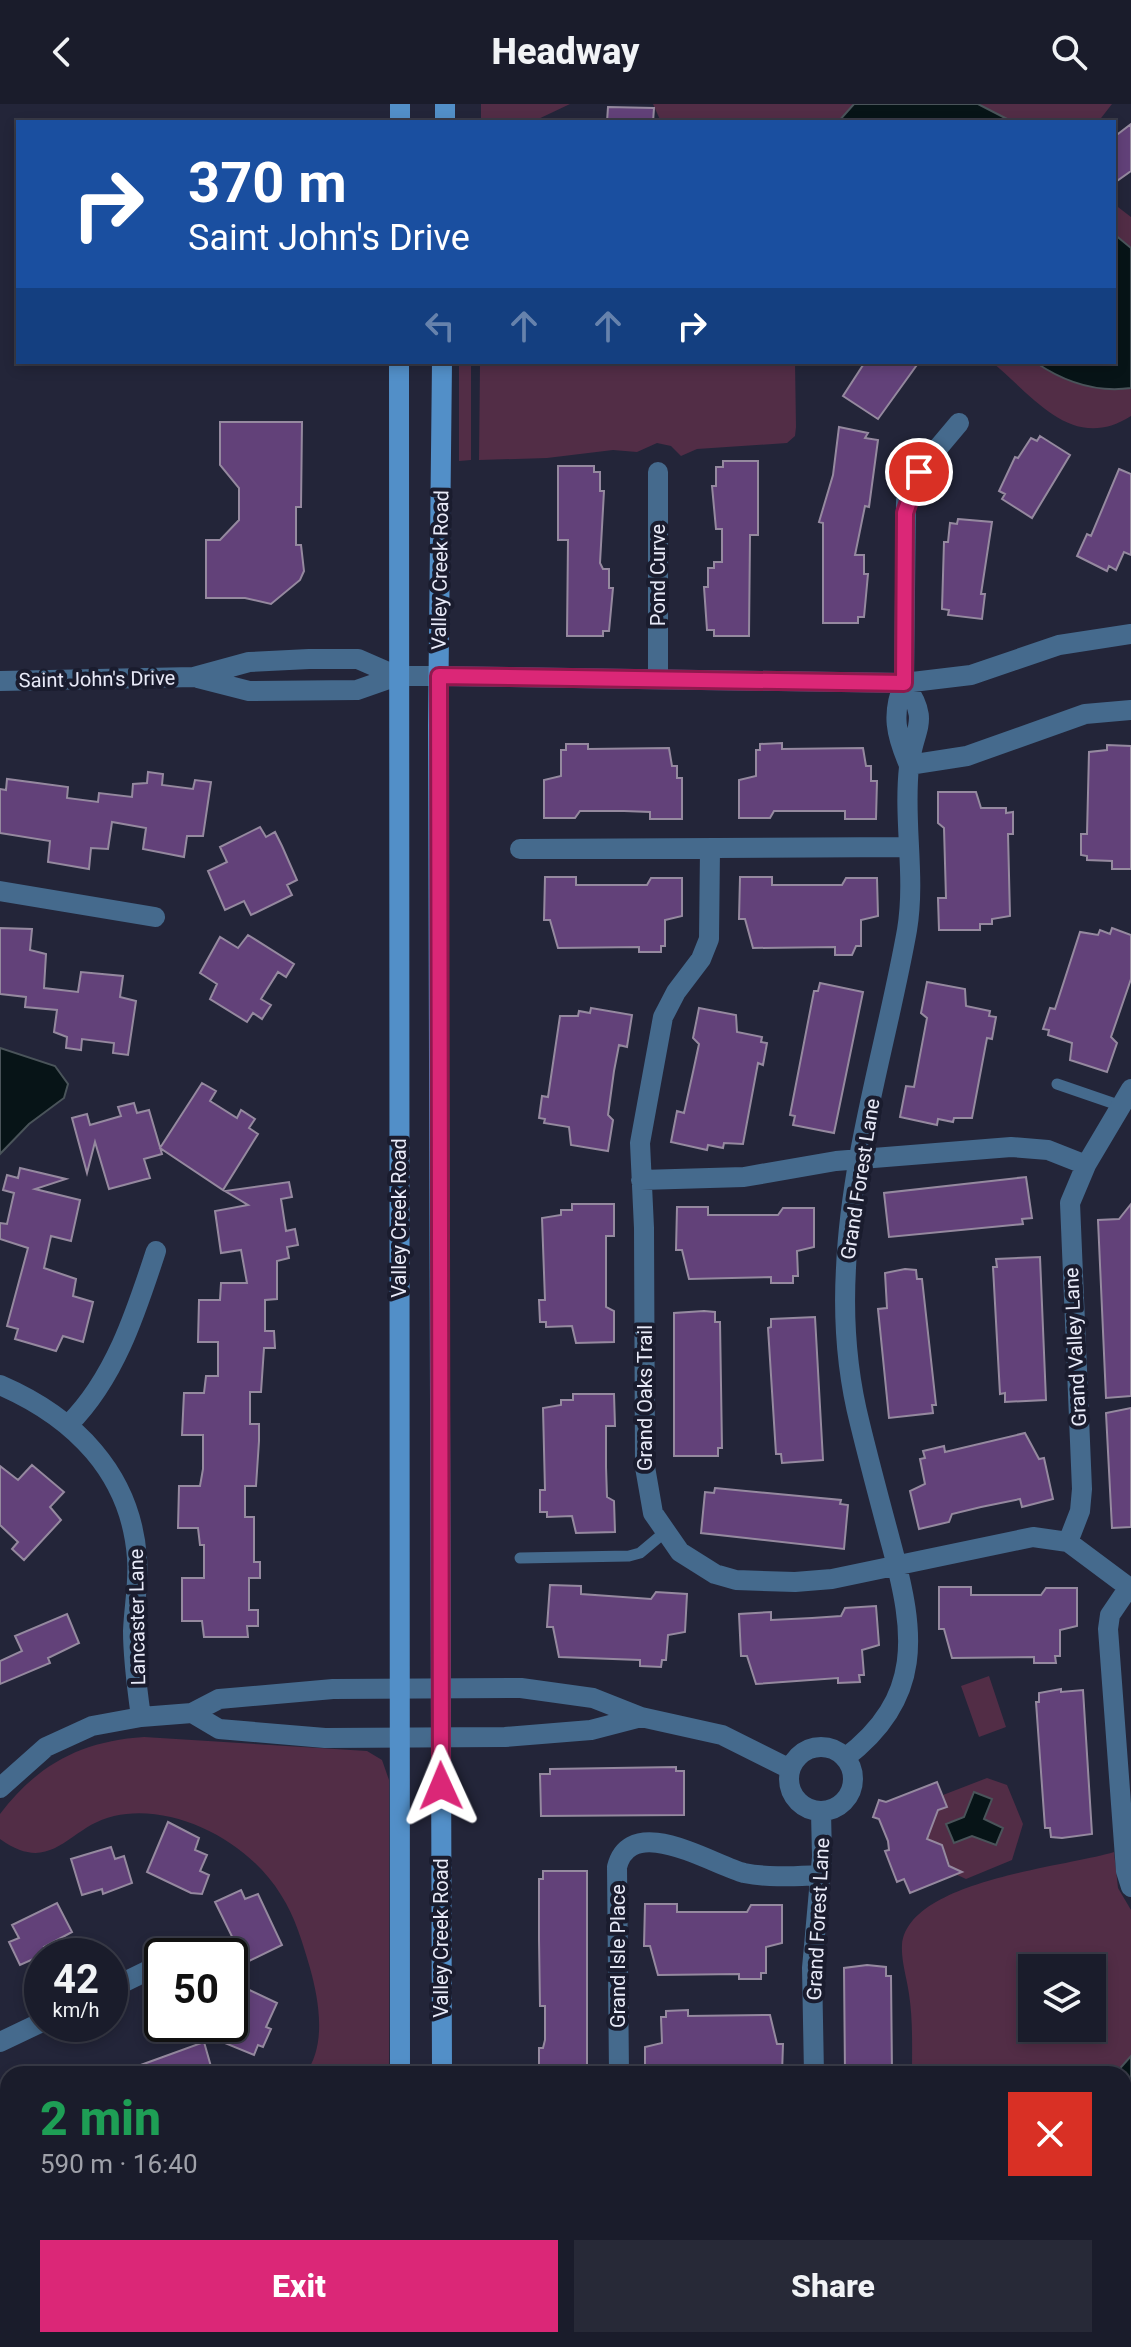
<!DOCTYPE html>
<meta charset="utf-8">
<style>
:root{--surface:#1a1c2b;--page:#272937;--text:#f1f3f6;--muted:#9fa1a9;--line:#383a47;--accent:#db2777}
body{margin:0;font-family:Roboto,sans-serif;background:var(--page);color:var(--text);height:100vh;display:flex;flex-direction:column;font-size:30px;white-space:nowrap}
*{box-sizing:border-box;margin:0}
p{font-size:26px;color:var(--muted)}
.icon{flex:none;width:44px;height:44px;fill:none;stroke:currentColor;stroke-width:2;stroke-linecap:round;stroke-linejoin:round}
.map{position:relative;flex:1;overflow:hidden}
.side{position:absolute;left:0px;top:1962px;width:1132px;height:282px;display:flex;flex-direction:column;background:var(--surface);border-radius:24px 24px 0 0;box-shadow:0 4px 12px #0003,0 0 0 2px var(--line)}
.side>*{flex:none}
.guide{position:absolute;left:16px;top:16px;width:1100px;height:244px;border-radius:0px;box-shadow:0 4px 12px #0003,0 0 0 2px var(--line);background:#1a4fa0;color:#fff;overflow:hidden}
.fabs{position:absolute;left:1018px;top:1850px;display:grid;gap:16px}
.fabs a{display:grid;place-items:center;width:88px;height:88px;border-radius:0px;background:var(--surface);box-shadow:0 4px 12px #0003,0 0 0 2px var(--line);font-size:40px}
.speed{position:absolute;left:24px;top:1834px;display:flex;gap:16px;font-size:40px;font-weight:700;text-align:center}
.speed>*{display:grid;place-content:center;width:104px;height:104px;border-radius:50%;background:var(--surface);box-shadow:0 4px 12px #0003,0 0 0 2px var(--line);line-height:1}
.speed small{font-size:20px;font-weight:400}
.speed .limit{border:4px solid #111;border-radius:12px;background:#fff;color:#111}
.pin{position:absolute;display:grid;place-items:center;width:68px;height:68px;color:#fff;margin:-34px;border:4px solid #fff;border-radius:50%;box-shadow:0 2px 8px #0007}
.me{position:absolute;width:88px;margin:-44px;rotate:359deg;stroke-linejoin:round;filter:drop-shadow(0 0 6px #0008)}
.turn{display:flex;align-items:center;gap:28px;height:168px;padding:0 40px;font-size:36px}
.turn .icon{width:104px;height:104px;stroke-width:2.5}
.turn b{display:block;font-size:56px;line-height:68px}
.lanes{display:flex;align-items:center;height:76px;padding:0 40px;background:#0003;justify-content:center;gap:40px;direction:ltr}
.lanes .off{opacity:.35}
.round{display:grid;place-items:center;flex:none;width:84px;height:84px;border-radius:0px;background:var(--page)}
.head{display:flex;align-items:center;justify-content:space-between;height:136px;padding:0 40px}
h1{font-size:48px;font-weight:800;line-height:60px;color:#1e9e55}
.primary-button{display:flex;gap:16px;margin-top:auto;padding:16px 40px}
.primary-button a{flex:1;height:92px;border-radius:0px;background:var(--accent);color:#fff;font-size:32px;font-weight:800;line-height:92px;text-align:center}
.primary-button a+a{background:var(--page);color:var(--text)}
header{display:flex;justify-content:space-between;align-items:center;height:104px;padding:0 40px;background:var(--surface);font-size:36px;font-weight:800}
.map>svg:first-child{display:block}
</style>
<header><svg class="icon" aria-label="back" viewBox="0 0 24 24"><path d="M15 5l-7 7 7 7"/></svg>Headway<svg class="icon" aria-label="search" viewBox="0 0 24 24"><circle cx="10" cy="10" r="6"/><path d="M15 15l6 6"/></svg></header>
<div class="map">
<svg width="1131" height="2243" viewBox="0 0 1131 2243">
<rect width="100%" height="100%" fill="#232539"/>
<!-- green -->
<path fill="#522d46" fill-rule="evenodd" d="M481 0H570L532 18H481Z
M653 0H854L838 18H661Z
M978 0H1112L1098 18H1013Z
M1114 100 1131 113V312C1073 349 1035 294 992 258H1114Z
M459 258H471V356L459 357Z
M480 258H795L796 323 795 332 787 339 697 345 681 352 671 342 657 339 637 348 613 346 547 354 479 356Z
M989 1572 1006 1623 979 1633 961 1582Z
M144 1633 367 1647 382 1656 389 1676V1970H305C327 1942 319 1896 310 1864 303 1840 295 1812 281 1791 250 1739 175 1698 114 1712 68 1722 53 1773 0 1735V1710C38 1660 82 1637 144 1633Z
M987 1674 1007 1681 1023 1720 1012 1756 966 1775 953 1769 942 1741 935 1738 927 1741V1711L947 1703 943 1691Z
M1114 1748 1118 1784 1131 1806V2228L1124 2235V1970H912C912 1943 913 1916 909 1890 907 1874 901 1857 902 1841 908 1776 1066 1763 1114 1748ZM1032 1864H1092V1924H1032Z
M271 2236H390V2243H272Z
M876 2236H1122L1115 2243H871Z"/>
<!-- water -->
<path fill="#071417" stroke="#4a545a" stroke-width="2" d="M854 0H978L1013 18H838Z
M1114 130 1131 144V284C1095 289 1064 278 1035 258H1114Z
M0 944 55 962 68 980 64 994 29 1020 0 1050Z
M974 1688 992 1695 984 1715 1003 1724 996 1741 972 1732 954 1739 946 1720 964 1713Z
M1131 1952V2038L1124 2039V1970H1115Z
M942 2236H1050L1047 2243H939Z"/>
<!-- building -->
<path fill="#624179" stroke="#95899f" stroke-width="2" d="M608 3 654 4 653 18H607Z
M1131 20V67L1114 79V33Z
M865 258H919L878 315 843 292Z
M220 318H302L301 403H296V441H301L304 467 300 476 271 500 245 494H206V436H220L239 416V384L220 361Z
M839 323 868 329 865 334 878 336 869 403 865 402 855 451H864V470H868L864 513H858V519H823V419L819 418 833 371Z
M1040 332 1070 351 1032 414 1002 395 1005 390 999 387 1015 353 1018 354 1031 334 1037 337Z
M723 357H758V431H750L749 532H714V526H707L704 483H708V464H714V458H722V425H716L712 382H716V363H723Z
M558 362H594V368H600V387H604L600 459 603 465H609V484H613L609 527H603V532H567L568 436H558Z
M1119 365 1131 370V451L1124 448 1116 466 1109 462 1107 467 1077 452 1087 430 1091 432Z
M958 415 992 418 981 490H985L982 515 948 511 949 506 942 505 944 438H948L950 419 957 420Z
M782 639V645L863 644 866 662H871V677H877L876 715H845V707H774L770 714H739V676L756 672V646H760V640Z
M566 640H588V645L669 644 672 662H677V674H682V715H650V708L624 707H580L575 714H544V676L561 672V646H566Z
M1107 641 1131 642V765H1112V757L1087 756V752L1081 751V730H1087L1089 648 1107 646Z
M148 668 163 670 162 681 193 685 195 676 211 678 203 732H187L184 753 143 745 146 724 112 718 108 745 91 744 89 765 48 758 50 737 0 729V685L6 686 7 675 68 683 67 694 98 698 99 689 132 693 133 680 147 679Z
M938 688H976L981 704H1006V709L1013 708V730H1008L1010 812 992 815V820H980V826H939L938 794H946L944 724 938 719Z
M260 723 266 733 275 728 282 742 297 776 287 781 292 791 251 811 244 797 225 806 208 767 227 758 220 743Z
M545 773H576V781H647L651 774H682V812L665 816V842H661V848H639V843L558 844 550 816H544Z
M740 773H772V781H842L846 774H877L878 812 861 816V842H856L852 851H835V843L753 844 745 815H739Z
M0 824 32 825 30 846 46 850 44 884 78 888 81 868 123 872 120 893 136 897 128 951 113 949 114 939 82 935 81 946 66 944 67 933 54 928 57 906 25 903 26 893 0 890Z
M1112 824 1131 831V875L1111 933 1117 939 1107 968 1070 956 1072 939 1048 931 1049 926 1043 925 1050 904 1055 905 1080 828 1098 831 1100 826 1110 830Z
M248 831 294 860 286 873 278 868 261 895 271 901 262 915 253 909 247 918 210 895 217 880 200 869 220 833 238 844Z
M927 878 965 885 966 902 990 907 989 912 996 913 992 935 987 934 972 1014H954L953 1018 938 1015 937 1021 900 1013 906 982 914 983 927 914 921 909Z
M820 879 863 888 834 1029 793 1021 795 1012 790 1011 814 887H818Z
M591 904 632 911 627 943 619 941 614 967 608 1011 613 1016 608 1047 571 1041 569 1023 544 1019 545 1015 539 1014 542 992 548 993 560 912H578L579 907 590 909Z
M699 904 736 911 737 928 762 933 761 938 767 939 763 961 758 959 743 1040 724 1039 723 1044 708 1041 707 1046 671 1038 677 1007 684 1009 693 968 699 940 693 934Z
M202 979 216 987 210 997 237 1014 241 1006 255 1015 249 1024 258 1030 223 1086 160 1044Z
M134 999 137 1009 149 1006 162 1050 144 1055 150 1074 109 1085 95 1038 87 1069 72 1014 87 1010 90 1021 121 1012 118 1003Z
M20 1064 66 1075 35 1085 80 1096 71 1137 51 1132 44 1164 76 1175 73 1192 93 1198 83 1238 63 1232 56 1247 15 1235 18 1225 7 1222 28 1144 0 1135V1119L7 1120 14 1089 3 1086 7 1071 18 1074Z
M1026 1073 1032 1114 1022 1115 1023 1120 889 1133 884 1089Z
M289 1078 292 1093 281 1095 286 1127 295 1125 298 1141 287 1143 289 1154 277 1157V1195L265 1196V1227H274L275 1244H264L261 1288H250V1320H259V1337L256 1382H245V1413H254V1458H260V1474H249V1506H258V1522H247L248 1533H204L202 1517H182V1474H204V1441H200L198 1424H178L179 1382H200L203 1365V1331H182L184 1289H204L206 1272H218V1238H198L199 1196H220L221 1179H247L241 1146 221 1149 215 1107 248 1101 225 1087Z
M572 1100H614V1132H606V1203L614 1207V1238L576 1239 572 1222 546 1223V1218H540L539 1196H545L542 1114 561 1111V1106H572Z
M1131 1100V1292L1106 1294 1098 1116 1119 1115Z
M677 1103H708V1111H778L783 1104H814V1143L797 1147 798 1172H793V1179H771V1173L689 1175 682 1146H676Z
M1040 1153 1046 1296 1005 1298V1289L1000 1290 993 1163H997L996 1155Z
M905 1165 916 1166 917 1175H922L936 1301H932L933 1309 889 1314 878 1205 887 1204 885 1169Z
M704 1207 715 1208V1218H720L722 1344H718V1352H674V1209Z
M815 1213 823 1356 782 1359 781 1350H776L768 1224 771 1223V1215Z
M573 1290H614L615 1322H606V1363L607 1393 614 1397 615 1428 576 1429 572 1412 547 1413V1408H540V1386H545L543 1304 561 1301V1296H573Z
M1131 1304V1423L1112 1424 1106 1309Z
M1025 1329 1039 1355 1044 1354 1053 1395 1022 1403 1020 1395 981 1403 952 1410 949 1418 919 1425 910 1387 925 1380 920 1355 925 1354 923 1347 944 1342 945 1348Z
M32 1361 64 1388 50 1403 61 1416 24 1456 12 1445 18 1438 0 1421V1362L18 1376Z
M715 1384 841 1396 840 1400 848 1401 844 1445 701 1429 705 1388 714 1389Z
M550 1481 581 1482V1490L651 1495 656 1488 687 1490 685 1528 668 1531 666 1556H662L661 1563 640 1562V1556L559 1553 553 1523H547Z
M939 1483H971V1491H1041L1046 1484H1077V1522L1060 1526V1552H1055L1056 1559H1034V1553L952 1554 944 1525H939Z
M876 1502 879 1541 862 1546 864 1571H859L860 1578 838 1579V1574L756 1580 747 1552H741L739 1510 771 1508V1516L812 1514 841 1512 845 1504Z
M67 1510 79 1539 48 1554 50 1559 0 1580V1557L22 1547 15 1532Z
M1061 1585V1588L1083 1586 1092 1730 1062 1734 1051 1733 1050 1724H1045L1036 1598H1039V1589Z
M676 1663V1667H684V1711L541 1712 540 1670H550V1665Z
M937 1678 947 1703 938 1706 927 1735 942 1741 949 1762 962 1768 910 1789 904 1775 897 1778 885 1747 889 1746 888 1737 879 1715 873 1713 879 1696 886 1698Z
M168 1718 199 1734 195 1746 207 1751 200 1767 209 1771 202 1790 191 1789 147 1768Z
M111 1743 115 1755 124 1752 132 1779 103 1790 102 1785 82 1791 71 1755Z
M543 1767H587V1970H539V1944H543L545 1936V1902H540L539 1835V1775H543Z
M241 1786 245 1795 258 1790 282 1841 245 1859 215 1798Z
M57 1799 72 1828 44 1843 47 1849 20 1861 9 1838 19 1834 12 1821Z
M645 1800H677V1808H747L751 1801H782V1839L766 1843V1869H761V1875H739V1870L658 1871 650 1842H644Z
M867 1861 886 1863V1872H891L892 1970H845L844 1864Z
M237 1880 277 1899 266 1923 271 1925 263 1943 258 1941 254 1951 215 1935 221 1920H230V1897Z
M688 1906V1912L770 1911 777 1940H783L782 1970H645V1943L662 1939 661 1913H666V1907Z
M204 1938 212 1966 199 1970H128L127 1966Z"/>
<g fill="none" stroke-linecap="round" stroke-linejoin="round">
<!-- service -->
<path stroke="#456a8d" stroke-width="11" d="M1057 980 1121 1002
M520 1454 629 1452 640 1449 665 1428"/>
<!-- minor -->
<path stroke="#456a8d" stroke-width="20" d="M658 368V575
M439 572 904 579 971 571 1059 541 1131 530
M909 661C896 631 891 610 904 579L906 397 922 363 959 319
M909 661 967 652 1085 610 1131 606
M520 745 909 743
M710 745 709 835 701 855 676 888 663 913 640 1039 644 1124 645 1363 653 1409 680 1448 715 1470 736 1476 795 1478 832 1475 1033 1433 1068 1438 1131 1485
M0 787 155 813
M641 1076 744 1073 836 1057 1011 1043 1048 1046 1086 1061
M0 1281C74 1313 131 1369 137 1454 139 1478 134 1502 133 1527 133 1556 137 1584 141 1613
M69 1320C115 1274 136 1208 156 1147
M1068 1438 1080 1407 1082 1385 1070 1099 1086 1061 1131 985
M1129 1483 1110 1511 1108 1525 1126 1767 1131 1783
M192 1609 219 1625 325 1634 505 1633 591 1626 641 1613
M789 1675a32 32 0 1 1 64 0a32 32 0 1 1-64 0Z
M845 1654C924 1594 915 1529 892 1443 881 1402 870 1361 860 1320 847 1269 843 1217 846 1164 851 1050 887 938 907 826 916 772 903 717 909 663 913 623 932 619 904 579
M0 1684 46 1643 92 1622 141 1613 192 1609 219 1595 333 1585 521 1584 593 1594 641 1613 722 1631 790 1665
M110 1885 153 1864
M0 1938 42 1918
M619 1970 617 1763C631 1708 713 1761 744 1769 769 1774 795 1772 820 1771
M814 1970 812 1864 822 1753 821 1708
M0 2008V2094
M0 2174 8 2178
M82 2236 88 2243
M764 2243 769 2236"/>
<!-- tertiary -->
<path stroke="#456a8d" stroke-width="20" d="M198 574 249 587 357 586 397 572H439
M0 577 194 573 249 558 309 555H358L397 572"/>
<!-- secondary -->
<path stroke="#528fc8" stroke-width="20" d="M445 0V18
M400 18V0
M399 258 400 1970
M442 1970 438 622 442 258
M401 2236V2243
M443 2236V2243"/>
</g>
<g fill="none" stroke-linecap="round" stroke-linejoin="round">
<defs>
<path id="route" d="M441 1682 439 572 904 579 905 409 919 368"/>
</defs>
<!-- route casing -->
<use href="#route" stroke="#8e194d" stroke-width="20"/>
<!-- route -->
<use href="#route" stroke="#db2777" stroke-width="14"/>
</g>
<g text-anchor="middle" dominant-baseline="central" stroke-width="8" stroke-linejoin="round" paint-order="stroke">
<!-- street labels -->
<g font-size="20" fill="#e8eaf8" stroke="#1a1c2e">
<text transform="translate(440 466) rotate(-89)">Valley Creek Road</text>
<text transform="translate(658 471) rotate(-90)">Pond Curve</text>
<text transform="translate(97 575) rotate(-1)">Saint John's Drive</text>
<text transform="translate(860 1075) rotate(-81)">Grand Forest Lane</text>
<text transform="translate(399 1114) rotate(-90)">Valley Creek Road</text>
<text transform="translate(1075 1243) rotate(-93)">Grand Valley Lane</text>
<text transform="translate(645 1294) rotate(-90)">Grand Oaks Trail</text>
<text transform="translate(137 1513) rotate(-91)">Lancaster Lane</text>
<text transform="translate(818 1815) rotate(-87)">Grand Forest Lane</text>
<text transform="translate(441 1834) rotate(-90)">Valley Creek Road</text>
<text transform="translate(618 1852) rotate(-90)">Grand Isle Place</text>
</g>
</g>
</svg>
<div class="fabs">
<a><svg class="icon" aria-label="layers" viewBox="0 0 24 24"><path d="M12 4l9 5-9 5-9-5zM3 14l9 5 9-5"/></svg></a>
</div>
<div class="speed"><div>42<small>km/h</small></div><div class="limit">50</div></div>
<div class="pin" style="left:919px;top:368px;background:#d93025"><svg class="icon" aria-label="arrive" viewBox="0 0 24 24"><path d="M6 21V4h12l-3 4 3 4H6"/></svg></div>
<svg class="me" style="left:441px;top:1682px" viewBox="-20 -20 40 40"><path d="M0-17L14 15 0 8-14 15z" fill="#db2777" stroke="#fff" stroke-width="4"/></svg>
<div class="guide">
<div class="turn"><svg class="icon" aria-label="right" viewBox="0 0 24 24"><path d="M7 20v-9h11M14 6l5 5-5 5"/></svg><div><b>370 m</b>Saint John's Drive</div></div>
<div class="lanes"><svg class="icon off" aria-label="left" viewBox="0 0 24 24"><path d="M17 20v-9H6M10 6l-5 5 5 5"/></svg><svg class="icon off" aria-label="ahead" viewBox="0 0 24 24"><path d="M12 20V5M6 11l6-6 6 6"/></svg><svg class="icon off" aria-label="ahead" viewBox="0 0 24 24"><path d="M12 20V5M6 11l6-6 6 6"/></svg><svg class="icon" aria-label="right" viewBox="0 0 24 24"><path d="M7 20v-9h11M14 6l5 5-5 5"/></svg></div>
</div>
<section class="side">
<div class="head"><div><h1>2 min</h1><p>590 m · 16:40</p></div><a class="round" style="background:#d93025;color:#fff"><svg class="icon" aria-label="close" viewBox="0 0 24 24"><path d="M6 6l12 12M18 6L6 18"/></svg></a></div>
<div class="primary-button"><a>Exit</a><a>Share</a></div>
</section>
</div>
